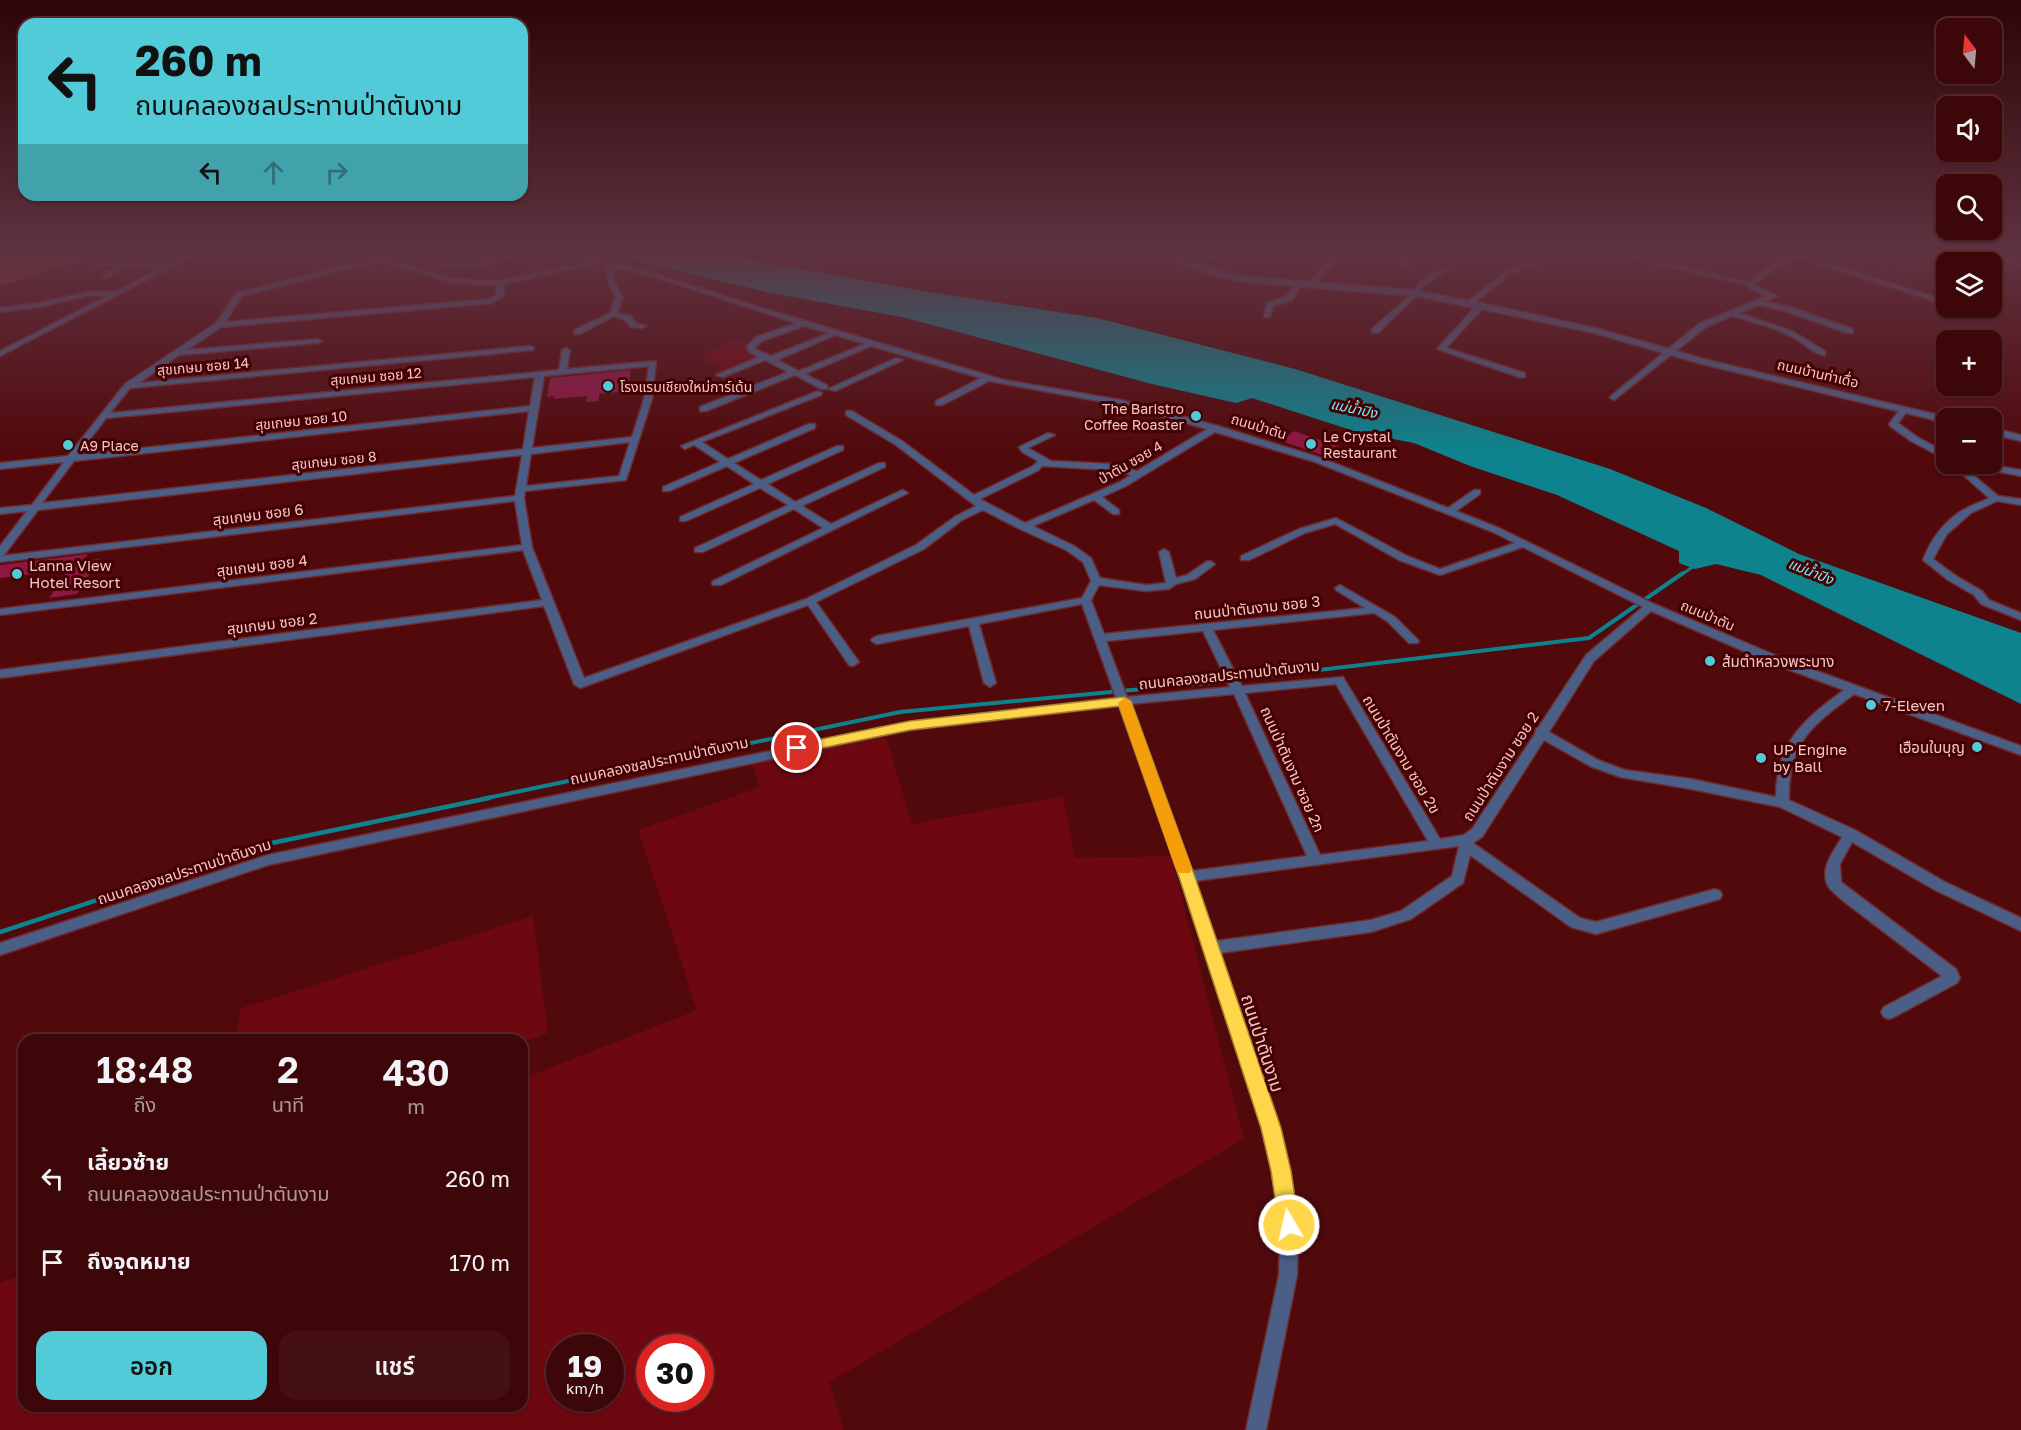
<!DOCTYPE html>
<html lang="th">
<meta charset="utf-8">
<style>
:root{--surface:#3d0709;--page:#441012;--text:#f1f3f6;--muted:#ad999c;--line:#56282a;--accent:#52cbd8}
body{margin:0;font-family:"Golos Text","Noto Sans Thai",sans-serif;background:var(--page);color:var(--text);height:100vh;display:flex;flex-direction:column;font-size:22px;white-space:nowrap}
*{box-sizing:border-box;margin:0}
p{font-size:20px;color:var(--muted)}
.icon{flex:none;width:33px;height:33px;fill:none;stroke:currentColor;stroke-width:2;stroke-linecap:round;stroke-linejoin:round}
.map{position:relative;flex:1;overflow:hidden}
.sheet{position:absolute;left:18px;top:1034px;width:510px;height:378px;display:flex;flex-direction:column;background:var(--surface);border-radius:18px;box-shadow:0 2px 4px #0004,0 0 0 2px var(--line)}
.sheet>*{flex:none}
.hud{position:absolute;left:18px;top:18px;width:510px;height:183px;border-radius:18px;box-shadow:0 2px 4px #0004,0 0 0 2px var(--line);background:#52cbd8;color:#111;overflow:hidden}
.needle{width:39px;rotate:344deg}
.buttons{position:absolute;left:1936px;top:18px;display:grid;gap:12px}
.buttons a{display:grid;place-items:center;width:66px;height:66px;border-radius:12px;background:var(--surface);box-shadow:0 2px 4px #0004,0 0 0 2px var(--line);font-size:30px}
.speed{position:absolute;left:546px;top:1334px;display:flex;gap:12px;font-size:30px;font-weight:700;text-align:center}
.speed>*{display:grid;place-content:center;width:78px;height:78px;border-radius:50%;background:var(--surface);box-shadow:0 2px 4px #0004,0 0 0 2px var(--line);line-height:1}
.speed small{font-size:15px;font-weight:400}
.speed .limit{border:9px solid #d22;background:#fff;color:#111}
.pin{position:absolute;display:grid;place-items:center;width:51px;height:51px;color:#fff;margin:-26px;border:3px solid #fff;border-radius:50%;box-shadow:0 2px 6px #0007}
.me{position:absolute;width:66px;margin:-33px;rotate:351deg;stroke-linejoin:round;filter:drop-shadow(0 0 4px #0008)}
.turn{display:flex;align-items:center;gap:21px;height:126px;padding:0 18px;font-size:27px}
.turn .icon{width:78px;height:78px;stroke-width:2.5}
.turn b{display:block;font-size:42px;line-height:51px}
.lanes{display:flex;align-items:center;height:57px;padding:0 18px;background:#0003;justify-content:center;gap:30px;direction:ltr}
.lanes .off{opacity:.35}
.eta{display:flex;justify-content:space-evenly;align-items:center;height:102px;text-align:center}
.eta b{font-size:36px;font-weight:600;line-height:42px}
.primary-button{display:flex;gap:12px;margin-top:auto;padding:12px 18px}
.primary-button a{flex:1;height:69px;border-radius:18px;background:var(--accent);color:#111;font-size:24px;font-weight:600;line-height:69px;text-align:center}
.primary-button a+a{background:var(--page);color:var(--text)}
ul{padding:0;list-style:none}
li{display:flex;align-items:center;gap:18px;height:84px;padding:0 18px}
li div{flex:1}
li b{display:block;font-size:22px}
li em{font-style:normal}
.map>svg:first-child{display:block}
</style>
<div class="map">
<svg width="2021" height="1430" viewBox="0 0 2021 1430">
<rect width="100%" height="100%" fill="#51090c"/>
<!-- green -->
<path fill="#6d0710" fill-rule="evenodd" d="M1838 252H1900L1947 265V275L1935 281Z
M734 340 747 343 746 349 760 357 717 373 720 367 700 357Z
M886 737 912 824 1063 796 1075 858 1171 856 1244 1139 829 1382 844 1430H0V1283L24 1274V1406H522V1079L697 1010 638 830 760 787 752 764ZM560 1347H610V1398H560ZM650 1347H700V1398H650Z
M533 916 548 1033 522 1043V1040L236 1039 241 1008Z"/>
<!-- forest -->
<path fill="#a12b2c" d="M0 252H93L81 261 0 286Z"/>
<!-- water -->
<path fill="#0e838d" d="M613 252H710L922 291 1097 318 1295 369 1610 469 1706 508 1799 554 2021 633V704L1761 575 1716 564 1695 569 1679 563V551L1557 495 1470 466 1414 443 1357 432 1252 398 1236 403 1152 384 902 317 771 293 654 265Z"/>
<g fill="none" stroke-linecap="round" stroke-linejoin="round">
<!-- stream-far2 -->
<path stroke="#0e838d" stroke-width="3" d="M1681 575 1694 566"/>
<!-- stream-far1 -->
<path stroke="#0e838d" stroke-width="4" d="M482 799 900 712 1217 682 1589 638 1683 573"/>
<!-- stream -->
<path stroke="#0e838d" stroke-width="4.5" d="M0 932 267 844 489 798"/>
</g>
<!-- building -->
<path fill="#8d1643" d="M630 370 629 391 599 394V401L586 402 587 396 554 399V396L547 397 550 378Z
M1294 431 1340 447 1328 457 1281 441Z
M88 554 83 561 99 559 77 594 49 598 68 570 0 578V565Z"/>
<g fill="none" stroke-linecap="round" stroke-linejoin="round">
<defs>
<path id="minor" d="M194 252H201L0 356V351L107 296H87L39 307 0 312V308L39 303 87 292H115L162 268 127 266 105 278 102 276 103 275 118 266 97 265 94 263 95 262 169 264Z
M363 252H370L377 257 455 279 500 281 584 263 586 260 559 252H569L652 273 759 307 1004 380 1121 400 1218 426 1321 458 1448 508 1474 490H1480V494L1456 511 1499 528 1654 604 1784 659 2021 746V755L1854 694C1811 726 1788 743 1789 800L1855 830 1945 882 2021 918V931L1935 890 1852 842 1840 864 1841 882 1956 969 1960 978 1957 983 1894 1017 1889 1019 1884 1017 1881 1012 1884 1007 1942 976 1842 900C1838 896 1831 891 1828 886 1819 869 1834 851 1842 837L1780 807 1691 789 1620 777 1590 766 1544 740 1482 837 1473 843 1580 918 1596 922 1715 889 1720 891 1722 895 1720 899 1596 934 1571 927 1470 855 1463 883 1411 919 1371 932 1220 953 1279 1128 1290 1171 1298 1225 1297 1275 1266 1430H1246L1279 1275 1280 1225 1272 1171 1263 1128 1180 877 1119 706 910 730 268 865 0 955V943L268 855 910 722 1116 698 1082 604 979 624 996 683 990 687 984 683 969 626 877 644 873 642 871 640 873 638 877 636 1082 598 1091 581 1083 562 1066 550 1020 529 983 510 962 520 924 549 816 602 859 662 853 666 849 665 808 605 580 688 574 684 544 606 0 678V670L542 600 523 550 0 615V609L522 545 515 501 0 562V546L27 511 0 514V508L32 505 64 462 0 469V463L68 456 125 384 216 323 236 293 371 259ZM378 261 455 283 496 285V295L490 299 225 322 242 296ZM592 261 606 265 609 284 615 297 610 313 574 330V334H580L614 316 625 320 631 327 642 328 646 326 636 323 631 316 617 313 623 297 615 284 613 267 648 275 796 323 756 337 747 346 749 352 759 357 716 375 723 377 765 360 788 372 700 407V411H706L795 375 821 389H827V385L805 374 871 346 981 378 936 401V405H942L989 381 1120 405 1207 429 1137 471 1112 464 1051 461 1028 448 1055 435 1048 433 1019 447 1022 452 1038 461 1033 466 974 495 902 441 852 411H846V415L896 445 976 506 956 516 916 545 806 599 584 678 532 547 524 498 525 491 626 480 652 399 656 361 567 369 570 350 566 348 562 350 559 370 110 413 130 388 533 350 534 348 530 346 139 383 179 355 318 343 322 341 318 339 187 350 221 327 492 303 504 296V284L589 265ZM804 326 829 333 771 356 756 349 755 347 762 341ZM835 335 865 344 799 371 777 360ZM649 366 644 399 632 437 532 448 544 376ZM535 377 530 406 78 455 106 418ZM529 411 523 449 42 503 74 461ZM1215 432 1315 462 1493 532 1515 543 1440 569 1407 556 1336 518 1299 529 1241 556V560H1249L1305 533 1335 524 1399 560 1440 575 1523 547 1643 607 1586 655 1538 728 1536 729 1535 734 1472 829 1464 835 1440 839 1343 677 1242 686 1213 630 1374 613 1387 621 1409 643H1417L1419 641 1395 617 1340 585 1335 588 1336 590 1365 608 1104 634 1091 600 1099 585 1146 591 1169 589 1176 584 1195 579 1215 564 1210 561 1206 562 1187 575 1176 578 1169 552 1164 549 1159 552 1166 583 1146 585 1100 578 1091 558 1074 546 1033 526 1094 500 1113 514H1119V510L1102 497 1126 486ZM630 442 619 476 526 486 531 454ZM522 455 515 496 1 556 4 555 38 510ZM1042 466 1112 470 1131 475 1120 482 1025 523 980 499 1039 470ZM1651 611 1776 665 1844 690C1803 720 1776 743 1776 797L1691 779 1625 770 1598 760 1549 732 1594 661ZM1203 631 1230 687 1127 697 1106 641ZM1336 684 1428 841 1320 855 1245 693ZM1234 694 1307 856 1192 871 1130 704ZM1459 846 1452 876 1401 911 1371 920 1216 941 1195 881Z
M486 252H494L503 257 516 252H524C514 259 456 272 445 267 439 265 434 259 430 255L435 254 449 264 496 258Z
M1220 252H1228L1194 265 1189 264Z
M1336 252H1342L1318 280 1317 286H1313L1311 280Z
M1375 252H1385L1413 260 1404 266 1401 264 1405 261Z
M1554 252H1562L1510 274 1472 305 1465 303 1506 272Z
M1604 252H1614L1749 282C1765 270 1786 252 1807 252L1803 255 1947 301 1940 303 1798 257 1775 268 1754 285 1777 296 1765 302 1790 307 1853 329V333H1847L1785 311 1759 305 1739 313 1792 331 1825 351V355C1815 355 1805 344 1796 339 1776 328 1754 322 1732 316L1706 327 1614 400 1610 398 1611 396 1700 323 1767 296 1750 289 1747 285Z
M1984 252H1993L2021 261V265Z
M1444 268 1449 269 1422 287 1421 296H1416L1378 333H1372V329L1415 291C1417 279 1433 273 1444 268Z
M1298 283 1303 284 1292 300 1273 306 1270 317H1264L1267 303 1286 296Z
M1478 304 1485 306 1446 348 1525 373V377H1519L1437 349Z
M896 358 903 360 835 391 828 389Z
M818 391 822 393 821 395 702 442 728 459 809 424H815V428L734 463 761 480 837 446H843V450L768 484 795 502 879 463H885V467L802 506 831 524 900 491 903 490 908 493 721 585H713L712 583 713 581 823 528 794 509 703 552H695V548L788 505 760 488 686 521H680V517L754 484 727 466 669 491H663V487L720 462 694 445 685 449 681 446Z
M1902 407 1909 409 1898 423 1917 437 1947 453V460L1911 441 1890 426 1889 424Z
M1951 464H1960L1998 496 2021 499V505L1997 501 1971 513 1947 534 1933 559 1956 576 1982 591 1989 600 2021 613V620L1981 604 1974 595 1948 580 1923 560C1931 539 1946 518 1967 508 1974 504 1982 502 1989 498Z
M1970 464H1986L2021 470V476L1975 467Z"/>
<path id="tertiary" d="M1151 252H1162L1216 270 1243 276 1415 290 1481 303 1596 328 1708 360 1951 418H1947V423L1702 364 1594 333 1481 309 1415 296 1243 282 1210 274Z
M1992 428 2021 435V441L1992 434Z"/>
</defs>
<!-- minor casing -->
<use href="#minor" stroke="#6e2b2d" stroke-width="3"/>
<!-- tertiary casing -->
<use href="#tertiary" stroke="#6e2b2d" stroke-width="3"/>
<!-- minor -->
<use href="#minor" fill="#4b5e86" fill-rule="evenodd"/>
<!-- tertiary -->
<use href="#tertiary" fill="#4b5e86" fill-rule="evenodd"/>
</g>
<!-- sky -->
<linearGradient id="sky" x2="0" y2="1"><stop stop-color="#2d0507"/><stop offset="0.56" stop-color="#5f3240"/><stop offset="1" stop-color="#5f3240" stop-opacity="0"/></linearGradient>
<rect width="2021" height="452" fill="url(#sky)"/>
<!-- route -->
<path fill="#ffd54a" stroke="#a68a30" stroke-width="1.5" d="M1124 697 1131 701 1195 877 1281 1128 1291 1171 1299 1225 1296 1232 1289 1235 1282 1232 1279 1225 1271 1171 1261 1128 1179 877 1119 706 910 730 797 753 790 748 797 744 910 721Z"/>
<!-- slow -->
<path fill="#f59e0b" d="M1125 698 1131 703 1192 869 1190 873H1179L1176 869 1118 703Z"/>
<!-- markers -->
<g fill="#52cbd8" stroke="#450003" stroke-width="2">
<circle cx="608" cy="386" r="6"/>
<circle cx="1196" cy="416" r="6"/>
<circle cx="1311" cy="444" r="6"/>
<circle cx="68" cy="445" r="6"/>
<circle cx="17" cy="574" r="6"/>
<circle cx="1710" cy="661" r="6"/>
<circle cx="1871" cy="705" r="6"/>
<circle cx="1977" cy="747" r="6"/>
<circle cx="1761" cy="758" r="6"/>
</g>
<g text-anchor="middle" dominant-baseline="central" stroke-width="6" stroke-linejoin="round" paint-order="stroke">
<!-- far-street labels -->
<g font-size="14" fill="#f4c7c3" stroke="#450003">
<text transform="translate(203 366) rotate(-5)">สุขเกษม ซอย 14</text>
<text transform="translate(1818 373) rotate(13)">ถนนบ้านท่าเดื่อ</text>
<text transform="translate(376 376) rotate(-5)">สุขเกษม ซอย 12</text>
<text transform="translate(301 420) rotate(-6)">สุขเกษม ซอย 10</text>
<text transform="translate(1259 426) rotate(17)">ถนนป่าตัน</text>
<text transform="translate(334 460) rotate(-6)">สุขเกษม ซอย 8</text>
<text transform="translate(1130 462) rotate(-30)">ป่าตัน ซอย 4</text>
<text transform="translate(1708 615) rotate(23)">ถนนป่าตัน</text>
</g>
<!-- far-poi labels -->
<g font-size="14" fill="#f4c7c3" stroke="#450003" text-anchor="start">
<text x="620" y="386">โรงแรมเชียงใหม่การ์เด้น</text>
<text x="1184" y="408" text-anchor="end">The Baristro<tspan x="1184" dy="16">Coffee Roaster</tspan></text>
<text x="1323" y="436">Le Crystal<tspan x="1323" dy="16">Restaurant</tspan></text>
<text x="80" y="445">A9 Place</text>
</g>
<!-- far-water labels -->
<g font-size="14" font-style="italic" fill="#74eefb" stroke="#450003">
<text transform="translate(1354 408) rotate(12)">แม่น้ำปิง</text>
<text transform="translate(1811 571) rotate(22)">แม่น้ำปิง</text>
</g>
<!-- street labels -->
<g font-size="15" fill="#f4c7c3" stroke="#450003">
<text transform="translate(258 514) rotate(-7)">สุขเกษม ซอย 6</text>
<text transform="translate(262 565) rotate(-7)">สุขเกษม ซอย 4</text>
<text transform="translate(1257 607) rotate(-6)">ถนนป่าตันงาม ซอย 3</text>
<text transform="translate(272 623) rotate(-7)">สุขเกษม ซอย 2</text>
<text transform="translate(1229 674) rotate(-6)">ถนนคลองชลประทานป่าตันงาม</text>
<text transform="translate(1402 754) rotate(59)">ถนนป่าตันงาม ซอย 2ข</text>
<text transform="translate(659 760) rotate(-12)">ถนนคลองชลประทานป่าตันงาม</text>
<text transform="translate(1500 766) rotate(-57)">ถนนป่าตันงาม ซอย 2</text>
<text transform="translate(1293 769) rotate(66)">ถนนป่าตันงาม ซอย 2ก</text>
<text transform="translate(184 871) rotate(-18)">ถนนคลองชลประทานป่าตันงาม</text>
</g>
<!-- poi labels -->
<g font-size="15" fill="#f4c7c3" stroke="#450003" text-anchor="start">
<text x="29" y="565">Lanna View<tspan x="29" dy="17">Hotel Resort</tspan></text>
<text x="1722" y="661">ส้มตำหลวงพระบาง</text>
<text x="1883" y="705">7-Eleven</text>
<text x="1965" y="747" text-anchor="end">เฮือนใบบุญ</text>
<text x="1773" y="749">UP Engine<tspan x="1773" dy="17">by Ball</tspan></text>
</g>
<!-- near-street labels -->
<g font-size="18" fill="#f4c7c3" stroke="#450003">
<text transform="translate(1263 1043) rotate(72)">ถนนป่าตันงาม</text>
</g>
</g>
</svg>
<div class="buttons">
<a><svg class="needle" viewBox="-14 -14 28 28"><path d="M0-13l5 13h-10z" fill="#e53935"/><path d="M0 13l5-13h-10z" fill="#ad999c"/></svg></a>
<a><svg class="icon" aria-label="sound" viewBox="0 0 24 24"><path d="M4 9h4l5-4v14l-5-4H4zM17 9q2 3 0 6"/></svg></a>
<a><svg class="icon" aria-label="search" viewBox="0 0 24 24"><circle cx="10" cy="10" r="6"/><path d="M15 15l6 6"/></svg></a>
<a><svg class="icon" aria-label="layers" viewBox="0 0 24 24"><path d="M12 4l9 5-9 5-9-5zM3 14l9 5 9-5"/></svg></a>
<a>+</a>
<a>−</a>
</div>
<div class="speed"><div>19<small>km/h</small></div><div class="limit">30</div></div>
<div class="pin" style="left:797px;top:748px;background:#d93025"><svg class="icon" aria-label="arrive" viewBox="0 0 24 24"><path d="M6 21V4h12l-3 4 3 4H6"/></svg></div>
<svg class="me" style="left:1289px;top:1225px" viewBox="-20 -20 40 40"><circle r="17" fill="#ffd54a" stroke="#fff" stroke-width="3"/><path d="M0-11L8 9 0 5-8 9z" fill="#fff"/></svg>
<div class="hud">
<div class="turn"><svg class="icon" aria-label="left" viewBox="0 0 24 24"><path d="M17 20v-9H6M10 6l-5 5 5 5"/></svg><div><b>260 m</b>ถนนคลองชลประทานป่าตันงาม</div></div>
<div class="lanes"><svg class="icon" aria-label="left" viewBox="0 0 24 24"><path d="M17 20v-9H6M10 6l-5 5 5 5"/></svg><svg class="icon off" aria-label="ahead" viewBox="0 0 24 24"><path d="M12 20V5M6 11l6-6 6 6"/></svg><svg class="icon off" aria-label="right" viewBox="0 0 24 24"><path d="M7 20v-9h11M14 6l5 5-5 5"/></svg></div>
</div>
<section class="sheet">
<div class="eta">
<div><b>18:48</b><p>ถึง</p></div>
<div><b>2</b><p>นาที</p></div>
<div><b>430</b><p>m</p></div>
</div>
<ul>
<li><svg class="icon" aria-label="left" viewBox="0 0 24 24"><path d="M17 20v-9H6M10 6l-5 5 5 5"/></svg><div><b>เลี้ยวซ้าย</b><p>ถนนคลองชลประทานป่าตันงาม</p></div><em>260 m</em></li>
<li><svg class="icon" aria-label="arrive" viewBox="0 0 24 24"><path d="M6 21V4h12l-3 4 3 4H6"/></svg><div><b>ถึงจุดหมาย</b></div><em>170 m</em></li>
</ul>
<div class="primary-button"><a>ออก</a><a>แชร์</a></div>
</section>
</div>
